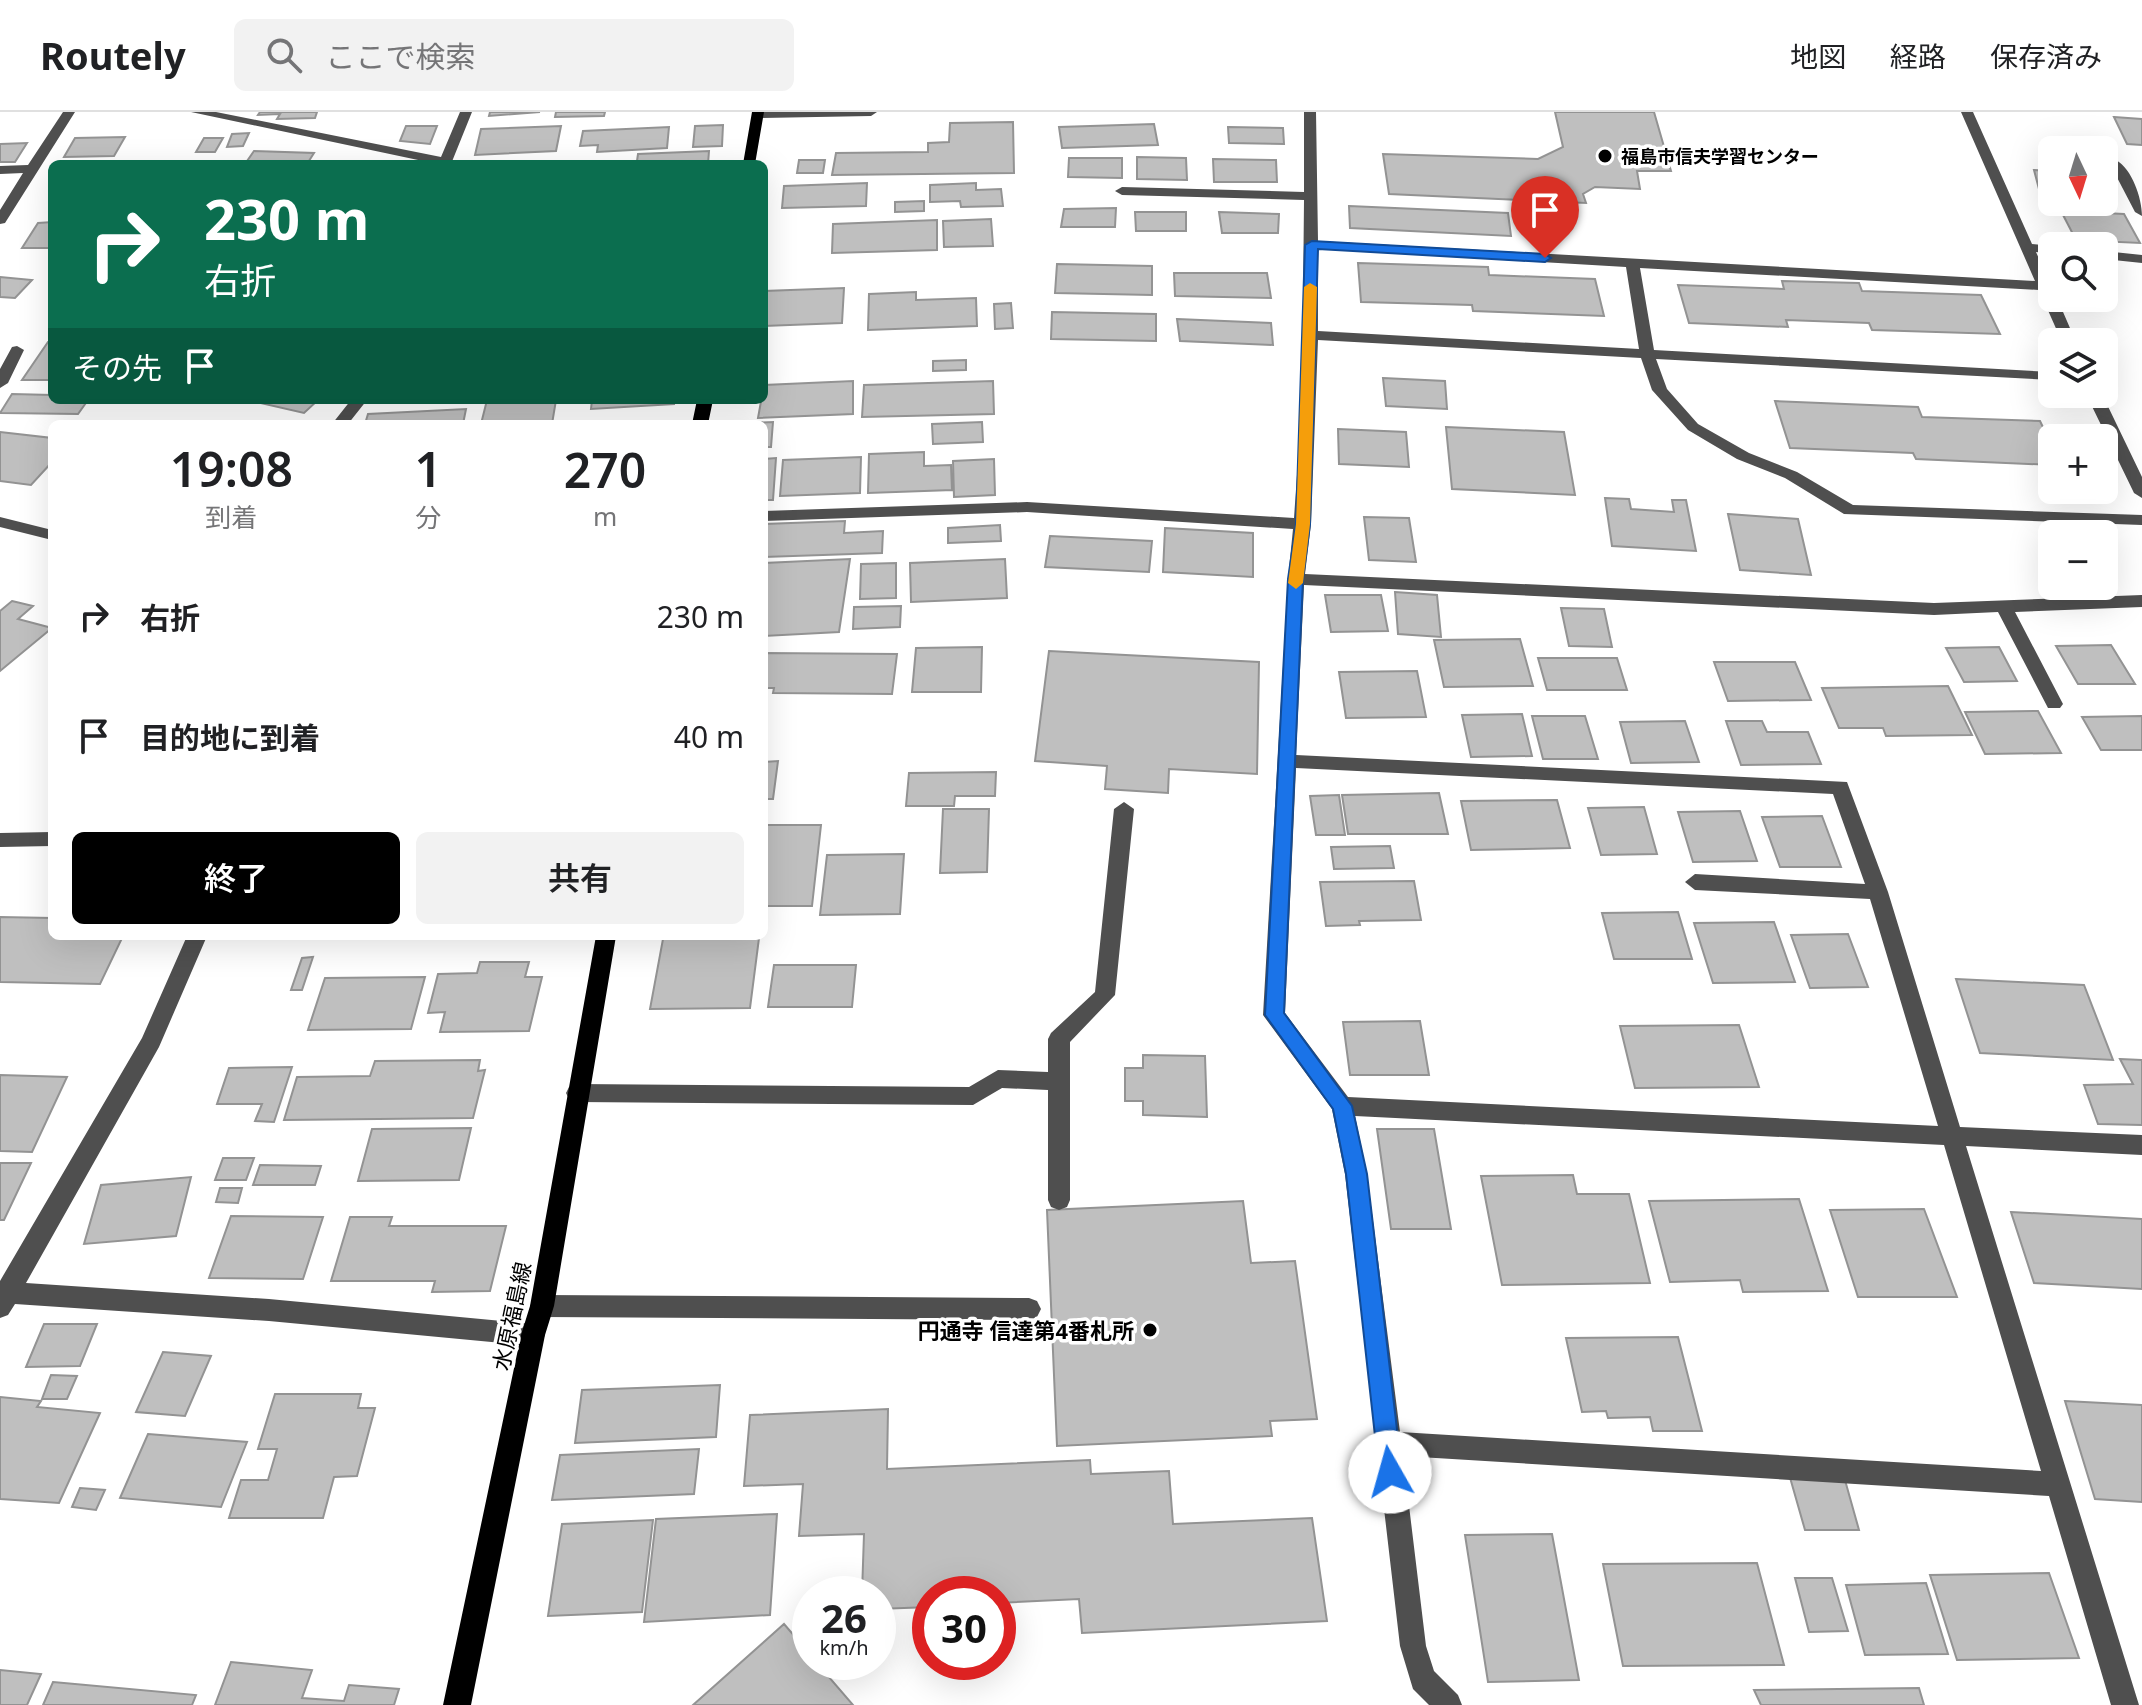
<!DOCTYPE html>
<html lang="ja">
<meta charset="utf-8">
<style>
:root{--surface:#fff;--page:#f2f2f2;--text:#202124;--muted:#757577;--line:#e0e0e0;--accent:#000}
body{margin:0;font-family:"Noto Sans","Noto Sans JP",sans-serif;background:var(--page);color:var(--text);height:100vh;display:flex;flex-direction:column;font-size:30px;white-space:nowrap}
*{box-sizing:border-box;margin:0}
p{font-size:26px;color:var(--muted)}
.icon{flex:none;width:44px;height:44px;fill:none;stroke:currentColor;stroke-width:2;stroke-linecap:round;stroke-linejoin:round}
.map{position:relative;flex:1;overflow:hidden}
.side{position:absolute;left:48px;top:308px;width:720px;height:520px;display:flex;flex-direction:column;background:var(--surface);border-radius:12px;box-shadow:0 8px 32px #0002}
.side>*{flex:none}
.hud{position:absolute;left:48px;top:48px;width:720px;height:244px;border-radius:12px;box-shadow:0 8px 32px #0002;background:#0b6e4f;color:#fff;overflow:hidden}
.needle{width:52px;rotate:176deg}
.buttons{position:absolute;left:2038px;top:24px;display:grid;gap:16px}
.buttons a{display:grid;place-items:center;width:80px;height:80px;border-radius:12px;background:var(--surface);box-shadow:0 8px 32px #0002;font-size:40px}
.speed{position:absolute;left:792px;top:1464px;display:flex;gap:16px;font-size:40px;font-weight:700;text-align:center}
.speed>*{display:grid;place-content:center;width:104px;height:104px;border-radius:50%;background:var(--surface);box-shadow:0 8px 32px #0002;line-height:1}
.speed small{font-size:20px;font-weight:400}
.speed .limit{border:12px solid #d22;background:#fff;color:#111}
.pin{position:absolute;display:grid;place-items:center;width:68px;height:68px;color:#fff;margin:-82px -34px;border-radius:50% 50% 50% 0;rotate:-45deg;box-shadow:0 0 8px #0007}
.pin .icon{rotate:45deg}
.me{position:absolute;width:88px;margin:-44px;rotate:353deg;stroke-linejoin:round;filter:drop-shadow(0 0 6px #0008)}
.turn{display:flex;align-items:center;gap:28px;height:168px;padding:0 24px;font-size:36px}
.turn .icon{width:104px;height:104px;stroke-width:2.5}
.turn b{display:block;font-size:56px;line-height:68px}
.then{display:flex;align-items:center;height:76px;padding:0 24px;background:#0003;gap:16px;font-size:30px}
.eta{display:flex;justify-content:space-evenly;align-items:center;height:136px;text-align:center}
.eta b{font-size:48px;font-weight:600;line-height:56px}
.button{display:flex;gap:16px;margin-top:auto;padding:16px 24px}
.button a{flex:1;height:92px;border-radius:12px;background:var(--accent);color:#fff;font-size:32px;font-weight:600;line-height:92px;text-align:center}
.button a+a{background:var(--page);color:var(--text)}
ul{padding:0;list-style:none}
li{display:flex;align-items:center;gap:24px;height:120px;padding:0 24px}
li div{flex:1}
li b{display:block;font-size:30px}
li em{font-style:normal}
header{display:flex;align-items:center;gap:48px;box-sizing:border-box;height:112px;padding:0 40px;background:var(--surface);border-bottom:2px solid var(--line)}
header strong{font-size:38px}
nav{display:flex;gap:44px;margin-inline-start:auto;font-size:28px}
.search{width:560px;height:72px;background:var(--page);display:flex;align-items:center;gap:20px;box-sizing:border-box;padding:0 28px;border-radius:12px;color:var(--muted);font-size:30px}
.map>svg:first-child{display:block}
</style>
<header>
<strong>Routely</strong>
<div class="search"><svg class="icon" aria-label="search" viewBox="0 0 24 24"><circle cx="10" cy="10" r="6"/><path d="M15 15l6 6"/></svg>ここで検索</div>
<nav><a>地図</a><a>経路</a><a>保存済み</a></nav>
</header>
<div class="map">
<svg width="2142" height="1593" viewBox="0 0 2142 1593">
<rect width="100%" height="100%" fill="#fff"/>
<!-- building -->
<path fill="#bfbfbf" stroke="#939393" stroke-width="2" d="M260 0H317L315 6 277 7 280 2 258 3Z
M490 0H540L489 4Z
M556 0H605L604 4 555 5Z
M1555 0H1654L1671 59H1637L1640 77 1595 75 1583 82 1586 91 1389 82 1383 42 1538 47 1563 35Z
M2114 5 2142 7V33L2127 32Z
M1013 10 1014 61 832 63 836 41 928 40V31L949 30 950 11Z
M1154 12 1158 33 1062 36 1059 15Z
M723 13 722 34 693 35 695 14Z
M406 14H437L430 32 400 29Z
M561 14 556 39 475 43 481 17Z
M669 15 667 36 597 40 598 33 580 34 583 19Z
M1228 15 1283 16 1284 32 1229 31Z
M249 21 243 34 227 35 232 22Z
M125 25 114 44 64 45 75 26Z
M204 26H223L215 40H196Z
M27 31 15 50H0V32Z
M254 39 314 41 307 52H245Z
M709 39 708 52H628L637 49 638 42Z
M1137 45 1186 46 1187 68 1137 67Z
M1069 46H1122V66L1068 65Z
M1213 47 1276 48 1277 70H1214Z
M799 48H825L823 61H797Z
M2034 58 2052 59V78L2039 77Z
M867 71 866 94 782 96 784 74Z
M976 71V78L1001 77 1003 94 961 95 960 89 930 90V73Z
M924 89V99L895 100V90Z
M1349 94 1508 101 1511 124 1350 116Z
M1116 96 1115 115H1061L1064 97Z
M2061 99 2124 102 2140 131 2076 128Z
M1135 100H1186V119H1136Z
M1219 100 1279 102 1278 121H1222Z
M991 107 993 134 944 135 943 109Z
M937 108V138L832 141 833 112Z
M52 110V136H22L38 111Z
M1358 151 1488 155 1489 163 1595 167 1604 204 1473 199 1472 193 1361 190Z
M1057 152 1152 154V183L1055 181Z
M1174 161H1267L1271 186 1175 184Z
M0 165 32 168 15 186 0 185Z
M1782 169 1859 171 1862 179 1981 183 2000 222 1872 218 1869 211 1786 208 1788 215 1689 211 1678 173 1784 177Z
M844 176 842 211 764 214V179Z
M916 180V188L976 186 977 214 868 218 869 182Z
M1011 191 1013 216 995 217 994 192Z
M1052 200 1156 202V229L1051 227Z
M1177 207 1271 211 1273 233 1180 229Z
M48 230H52V268H22Z
M966 248V258L933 259V249Z
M1383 266 1445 269 1447 297 1386 294Z
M853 269V302L758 306 764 273Z
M993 269 994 302 862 305 864 273Z
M12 282 52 283V288H88L78 302 0 301Z
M247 288H318L304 301Z
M487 288H556L552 312H481Z
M592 288H674V292L591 297Z
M1775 289 1918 295 1922 305 2040 309 2052 334V353L1916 347 1913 341 1790 336Z
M466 297 463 312H365L368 302Z
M773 310 771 335H764V312H723Z
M982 310 983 330 933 332 932 312Z
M1446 315 1564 320 1575 383 1452 377Z
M1338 317 1406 320 1409 355 1339 352Z
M0 320 52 326V350L31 373 0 369Z
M924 340V354L951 353 952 378 868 381 869 342Z
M861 345 860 381 780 384 783 348Z
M776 346 773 388H764V347Z
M994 347 995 383 954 385 953 349Z
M1605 386 1629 387 1631 397 1674 400 1672 388H1686L1696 439 1612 434Z
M1728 402 1798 407 1811 463 1740 458Z
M1364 405 1409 406 1416 450 1369 448Z
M845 409 844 421 883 419 882 441 764 445V412Z
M1000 413 1001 429 948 431V416Z
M1165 416 1253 421V465L1163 460Z
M1050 424 1152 429 1149 460 1045 455Z
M850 447 839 520 764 524V451Z
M1005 447 1007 486 911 490 910 451Z
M896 451V486L860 487 861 452Z
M1395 480 1437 483 1441 525 1398 522Z
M1325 483H1381L1388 519 1331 520Z
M12 489 33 494 18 507 52 516 0 559V499Z
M901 494 900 515 853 517 854 495Z
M1561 496 1604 497 1612 535 1569 534Z
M1520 527 1533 574 1444 575 1434 528Z
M2111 533 2135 572H2078L2056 534Z
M982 535 981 580H912L916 536Z
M1999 535 2017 569 1964 570 1946 536Z
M1049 539 1259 550 1257 662 1169 657 1168 681 1105 677 1107 654 1035 649Z
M764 541 897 542 892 582 773 581 774 576H764Z
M1538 546H1617L1627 578H1547Z
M1714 550H1795L1811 588 1728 589Z
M1417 559 1426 605 1346 606 1339 560Z
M1948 574 1972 623 1886 624 1883 616H1839L1822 576Z
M2038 599 2061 641 1985 642 1965 600Z
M1522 602 1532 644 1471 645 1462 603Z
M1532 604H1585L1598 647H1543Z
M2142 604V638H2101L2082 605Z
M1685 609 1699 650 1631 651 1620 610Z
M1726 609H1762L1767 620H1808L1821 652 1741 653Z
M778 649 773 687H764V650Z
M996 660 995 684H955L954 694H906L909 661Z
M1439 681 1448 722H1348L1342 683Z
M1339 683 1345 723H1316L1310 684Z
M1557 688 1570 736 1471 738 1461 689Z
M1644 695 1657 742 1601 743 1588 696Z
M943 697H989L987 760 940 761Z
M1740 699 1757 749 1693 750 1678 700Z
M1822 704 1841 755H1780L1762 705Z
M764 713H821L812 794H764Z
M1390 734 1394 756 1334 757 1331 735Z
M904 742 900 802 820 803 827 743Z
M1414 769 1421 808 1359 809 1360 813 1326 814 1320 770Z
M1678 800 1692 847H1614L1602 801Z
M0 805 52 806V824H123L100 872 0 870Z
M1774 810 1795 870 1713 871 1694 811Z
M1848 822 1868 875 1810 876 1791 823Z
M759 826 750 896 650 897 663 827Z
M313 845 302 878H291L302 846Z
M480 850H529L525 865H542L529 919 440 920 445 900 428 901 438 862 477 861Z
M774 853H856L852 895H768Z
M425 865 411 917 308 918 325 866Z
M1956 867 2084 873 2113 948 1980 941Z
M1420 909 1429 963H1350L1343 910Z
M1739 913 1759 975 1635 976 1620 914Z
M1143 943 1205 944 1207 1005 1143 1003V989H1125V956H1143Z
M2120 947 2142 948V1013L2098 1012 2084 973 2133 972Z
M480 948 478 959 485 958 473 1006 284 1008 297 965 370 964 375 949Z
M292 955 274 1010 255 1009 262 992H217L229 956Z
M0 963 67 965 32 1040 0 1039Z
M471 1016 459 1068 358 1069 372 1017Z
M1377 1017H1434L1451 1117H1391Z
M223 1046H254L246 1068H215Z
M0 1051H31L4 1108H0Z
M260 1053 321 1054 315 1073H253Z
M1573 1063 1577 1082H1629L1650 1171 1502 1173 1481 1064Z
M191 1065 176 1124 84 1132 101 1073Z
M220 1076H242L238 1091 216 1090Z
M1799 1087 1828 1179 1743 1180 1740 1168 1670 1170 1649 1089Z
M1243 1089 1251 1151 1295 1149 1317 1307 1270 1309 1272 1324 1057 1334 1047 1098Z
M1924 1097 1957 1185H1858L1830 1098Z
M2011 1100 2142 1107V1177L2034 1171Z
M231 1104 323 1105 303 1167 209 1166Z
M350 1105H392L389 1114H506L490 1179 432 1180 435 1169H331Z
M44 1212H97L80 1254 26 1255Z
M1678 1225 1702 1319H1653L1650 1305 1608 1306 1606 1299 1582 1300 1566 1226Z
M163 1240 211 1244 185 1304 136 1300Z
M51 1263 77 1264 67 1287H42Z
M720 1273 716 1325 575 1331 582 1278Z
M275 1282H361L358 1296H375L357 1364 334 1365 323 1406H229L241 1368H268L277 1337H258Z
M0 1285 41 1289 37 1295 100 1301 59 1391 0 1387Z
M2065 1289 2142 1293V1390L2095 1387Z
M888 1297 887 1357 1090 1348 1091 1362 1169 1359 1173 1412 1312 1406 1327 1509 1082 1521 1079 1487 998 1491V1482H930V1495L878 1497V1482H862L864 1422 799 1424 803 1372 744 1374 750 1303Z
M148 1322 247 1330 221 1395 120 1386Z
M699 1337 694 1382 552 1388 560 1343Z
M1843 1361 1859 1418H1805L1789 1362Z
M80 1376 105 1378 96 1398 72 1395Z
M777 1402 770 1503 644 1510 656 1407Z
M653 1408 642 1500 548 1504 562 1412Z
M1552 1422 1579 1568 1488 1570 1465 1423Z
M1757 1451 1784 1553 1623 1554 1603 1452Z
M2049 1461 2079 1546 1957 1548 1930 1463Z
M1795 1466H1832L1848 1519 1809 1520Z
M1926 1471 1948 1542 1865 1543 1846 1473Z
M784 1512 810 1542V1550H816L853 1593H693Z
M231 1550 312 1558 302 1586 344 1589 349 1573 399 1577 394 1593H215Z
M0 1558 41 1562 27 1593H0Z
M53 1570 196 1583 192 1593H43Z
M1919 1576 1924 1593H1761L1754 1578Z"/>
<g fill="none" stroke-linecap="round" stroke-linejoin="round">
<!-- minor -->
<path fill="#4f4f4f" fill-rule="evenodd" d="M63 0H75L5 111 0 112V98L23 61 0 62V54L28 53Z
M191 0H216L441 45 460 0H472L451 52H437Z
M753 0H877L871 4 758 6 754 5Z
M1304 0H1316L1318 129 2035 169 1961 0H1973L2032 132 2053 134 2052 142 2036 140 2052 176V186H2057L2076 230H2062L2039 178 1640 156 1654 238 2052 260V268L1656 247 1667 277 1698 312 1749 341 1797 360 1853 393 2142 403V413L1844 402 1785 366 1737 347 1688 318 1652 278 1641 246 1318 228 1311 412 1305 462 1934 491 2142 483V495L2015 500 2063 592 2060 596H2048L1998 500 1934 503 1304 473 1296 643 1847 670 1888 780 1960 1015 2142 1023V1043L1966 1034 2139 1593H2111L2049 1384 1403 1344 1426 1534 1434 1559 1458 1583 1462 1593H1429L1413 1577 1400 1534 1345 1062 1332 997 1263 903 1288 467 1293 417 1027 400 764 409V399L1027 390 1294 406 1302 292 1304 88 1122 83 1115 79 1122 75 1304 80ZM1318 137 1626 155 1639 237 1318 219ZM1296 656 1833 682 1865 772 1695 762 1685 770 1695 778 1870 787 1938 1014 1348 985 1285 901ZM1355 1004 1944 1033 2041 1359 1400 1320 1367 1062Z
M2116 48C2132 57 2142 86 2142 104L2135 100 2110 52Z
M2104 139 2142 143V151L2104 147Z
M17 234 24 238 8 271 0 276V257L12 235Z
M2086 282H2102L2142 365V386L2134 381Z
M351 288H367L348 312H332Z
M0 405 52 418V428L0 415Z
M1124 690 1134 697 1115 883 1070 930V1088L1067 1095 1059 1098 1051 1095 1048 1088V978L1002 976 973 993 577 990 569 987 566 981 569 975 577 972 969 975 998 958 1048 960V927L1051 921 1095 880 1114 697Z
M52 720V734L0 735V721Z
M187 824H207L159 935 26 1171 269 1187 533 1212 541 1215 545 1223 541 1231 533 1234 269 1209 15 1192 8 1203 0 1206V1169L142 926Z
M542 1183 1029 1186 1037 1189 1041 1197 1037 1205 1029 1208 542 1205 534 1202 530 1194 534 1186Z"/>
<!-- major -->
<path fill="#000" fill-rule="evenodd" d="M752 0H764L755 52H743Z
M697 288H713L708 312H692Z
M596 824H616L554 1194 545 1223 471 1593H443L521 1223 530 1194Z"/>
</g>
<!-- route -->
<path fill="#1a73e8" stroke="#114b97" stroke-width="2" d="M1312 129 1545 142 1551 146 1545 150 1318 137 1310 412 1303 467 1284 901 1352 994 1367 1062 1402 1360 1399 1368 1390 1371 1382 1368 1379 1360 1346 1062 1333 997 1265 903 1288 467 1296 412 1305 133Z"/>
<!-- slow -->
<path fill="#f59e0b" d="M1310 171 1317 175 1310 412 1303 471 1296 477 1288 471 1296 412 1304 175Z"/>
<!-- markers -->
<g fill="#000" stroke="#fff" stroke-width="3">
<circle cx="1605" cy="44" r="8"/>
<circle cx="1150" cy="1218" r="8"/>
</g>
<g text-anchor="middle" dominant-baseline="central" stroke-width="7" stroke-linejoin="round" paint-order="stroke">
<!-- far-poi labels -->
<g font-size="18" font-weight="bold" fill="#000" stroke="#fff" text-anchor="start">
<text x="1621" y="44">福島市信夫学習センター</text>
</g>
<!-- street labels -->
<g font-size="22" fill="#000" stroke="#fff">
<text transform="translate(511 1204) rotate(-78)">水原福島線</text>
</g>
<!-- poi labels -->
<g font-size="22" font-weight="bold" fill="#000" stroke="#fff" text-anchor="end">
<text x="1134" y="1218">円通寺 信達第4番札所</text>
</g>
</g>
</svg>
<div class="buttons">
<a><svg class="needle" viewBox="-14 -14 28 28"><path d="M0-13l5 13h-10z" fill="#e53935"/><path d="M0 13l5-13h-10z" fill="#757577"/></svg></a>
<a><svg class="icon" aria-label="search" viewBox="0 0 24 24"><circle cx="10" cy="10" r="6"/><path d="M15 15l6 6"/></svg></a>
<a><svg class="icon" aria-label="layers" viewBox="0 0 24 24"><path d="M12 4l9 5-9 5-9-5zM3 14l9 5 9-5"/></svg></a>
<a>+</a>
<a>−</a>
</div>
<div class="speed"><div>26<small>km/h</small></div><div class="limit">30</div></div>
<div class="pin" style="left:1545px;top:146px;background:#d93025"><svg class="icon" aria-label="arrive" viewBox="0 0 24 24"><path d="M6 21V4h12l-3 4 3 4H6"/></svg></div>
<svg class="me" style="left:1390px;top:1360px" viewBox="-20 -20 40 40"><circle r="19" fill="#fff"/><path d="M0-13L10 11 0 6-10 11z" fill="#1a73e8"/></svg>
<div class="hud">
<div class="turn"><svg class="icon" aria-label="right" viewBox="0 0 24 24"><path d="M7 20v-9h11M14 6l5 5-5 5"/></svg><div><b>230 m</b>右折</div></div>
<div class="then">その先<svg class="icon" aria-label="arrive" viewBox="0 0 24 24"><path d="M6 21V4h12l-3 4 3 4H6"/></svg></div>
</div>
<section class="side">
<div class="eta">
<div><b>19:08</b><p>到着</p></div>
<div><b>1</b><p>分</p></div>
<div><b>270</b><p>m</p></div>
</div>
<ul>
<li><svg class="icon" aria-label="right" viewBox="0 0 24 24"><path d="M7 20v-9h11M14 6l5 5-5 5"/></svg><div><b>右折</b></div><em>230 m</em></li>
<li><svg class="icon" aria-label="arrive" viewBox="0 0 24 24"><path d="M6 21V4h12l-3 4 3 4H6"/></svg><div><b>目的地に到着</b></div><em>40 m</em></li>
</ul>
<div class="button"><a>終了</a><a>共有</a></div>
</section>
</div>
